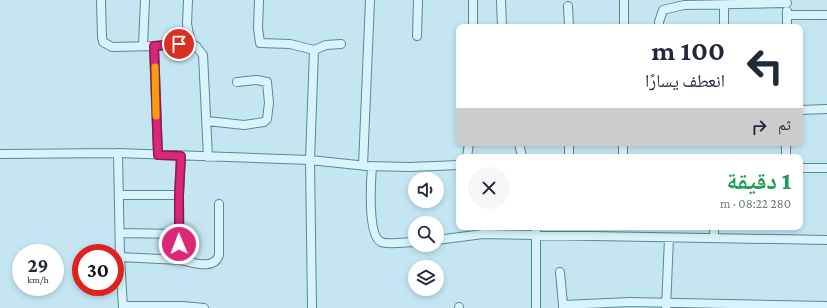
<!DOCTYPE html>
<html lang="ar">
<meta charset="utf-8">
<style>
:root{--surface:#fff;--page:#f6f6f7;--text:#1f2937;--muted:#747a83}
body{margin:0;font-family:"Crimson Pro","Noto Naskh Arabic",serif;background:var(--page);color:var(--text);direction:rtl;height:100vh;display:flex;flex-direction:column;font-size:15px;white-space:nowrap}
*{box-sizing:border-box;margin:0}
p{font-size:13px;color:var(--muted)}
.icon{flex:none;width:22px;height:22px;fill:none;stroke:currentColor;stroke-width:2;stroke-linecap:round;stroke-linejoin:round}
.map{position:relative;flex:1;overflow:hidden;direction:ltr}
.side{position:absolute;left:456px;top:154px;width:347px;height:76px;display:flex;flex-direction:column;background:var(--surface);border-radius:8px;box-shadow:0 2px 6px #0003;direction:rtl}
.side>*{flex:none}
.guide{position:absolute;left:456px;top:24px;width:347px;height:122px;border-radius:8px;box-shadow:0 2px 6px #0003;direction:rtl;background:#fff;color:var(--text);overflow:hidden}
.fabs{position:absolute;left:408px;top:172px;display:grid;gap:8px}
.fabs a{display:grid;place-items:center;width:36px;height:36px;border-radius:50%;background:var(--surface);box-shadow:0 2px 6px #0003;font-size:20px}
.speed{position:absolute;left:12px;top:244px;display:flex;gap:8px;font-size:20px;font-weight:700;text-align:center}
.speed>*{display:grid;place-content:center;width:52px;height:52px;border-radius:50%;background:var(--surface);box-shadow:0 2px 6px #0003;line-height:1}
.speed small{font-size:10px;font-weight:400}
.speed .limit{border:6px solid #d22;background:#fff;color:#111}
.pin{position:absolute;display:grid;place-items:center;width:34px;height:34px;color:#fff;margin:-17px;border:2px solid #fff;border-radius:50%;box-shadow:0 1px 4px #0007}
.me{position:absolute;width:44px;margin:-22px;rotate:359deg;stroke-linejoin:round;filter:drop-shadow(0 0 3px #0008)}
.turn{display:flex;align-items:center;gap:14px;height:84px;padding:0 12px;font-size:18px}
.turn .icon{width:52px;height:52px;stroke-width:2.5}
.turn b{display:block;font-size:28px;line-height:34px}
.then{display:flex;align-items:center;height:38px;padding:0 12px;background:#0003;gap:8px;font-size:15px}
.round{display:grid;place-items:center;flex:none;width:42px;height:42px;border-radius:21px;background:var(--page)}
.headline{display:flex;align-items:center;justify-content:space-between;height:68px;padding:0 12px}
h1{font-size:24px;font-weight:800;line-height:30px;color:#1e9e55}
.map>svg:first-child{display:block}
</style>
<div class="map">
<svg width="827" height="308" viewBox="0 0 827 308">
<rect width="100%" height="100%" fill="#c4e6f3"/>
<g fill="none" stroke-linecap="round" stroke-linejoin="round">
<defs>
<path id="minor" d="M101 0 102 37 103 42 112 47 154 46 158 155
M259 0 258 28 260 43 290 44 314 50
M473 0V27
M501 0 502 27
M568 6 569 27
M787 15H827
M624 27V0
M659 27V22L663 10 684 5 787 3
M724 27V5
M787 27V11
M417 36 418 0
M191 44 196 46 203 55 208 157
M143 45 145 0
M154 46 191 44 187 24 188 0
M800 110 827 109
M207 121 244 125 264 122 267 119 269 103 267 82 257 80 237 82
M519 143 522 157
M569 143V157
M786 143V157
M118 153 120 257 180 260 179 195 181 156
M0 154 118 153 310 160 367 166 410 167 459 165
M467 157 469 143
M623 157V143
M363 166 370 0
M372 166C371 180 367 236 381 242 387 245 407 242 415 242
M800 168H827
M119 195H179
M536 227V308
M714 227V237
M120 233 179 234
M437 240 483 234 827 240
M120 257 123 308
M180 260C192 262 214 271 219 255V204
M560 272 563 305
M123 306H183L204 308
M459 307V308
M312 308 310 160 314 50 326 45 341 44
M563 308V305L630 302 827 306
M666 308 669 238"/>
</defs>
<!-- minor casing -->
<use href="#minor" stroke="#588a90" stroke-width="10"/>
<!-- minor -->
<use href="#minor" stroke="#d9f3fc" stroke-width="8"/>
</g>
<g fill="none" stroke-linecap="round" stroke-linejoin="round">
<defs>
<path id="route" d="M179 44 154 46 158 155 181 156 179 195V244"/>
</defs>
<!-- route casing -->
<use href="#route" stroke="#8e194d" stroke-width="10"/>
<!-- route -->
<use href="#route" stroke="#db2777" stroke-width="7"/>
<!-- slow -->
<path stroke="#f59e0b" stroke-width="7" d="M155 67 156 116"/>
</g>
</svg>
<div class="fabs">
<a><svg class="icon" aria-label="sound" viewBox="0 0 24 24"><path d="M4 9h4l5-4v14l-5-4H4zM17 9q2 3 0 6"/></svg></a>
<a><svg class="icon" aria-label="search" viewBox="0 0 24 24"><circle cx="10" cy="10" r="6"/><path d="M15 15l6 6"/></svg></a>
<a><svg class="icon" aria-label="layers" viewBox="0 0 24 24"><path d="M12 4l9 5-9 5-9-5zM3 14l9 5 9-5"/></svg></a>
</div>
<div class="speed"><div>29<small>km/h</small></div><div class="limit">30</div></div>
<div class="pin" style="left:179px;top:44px;background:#d93025"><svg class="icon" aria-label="arrive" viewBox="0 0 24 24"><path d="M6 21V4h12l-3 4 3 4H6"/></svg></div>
<svg class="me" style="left:179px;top:244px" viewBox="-20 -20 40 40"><circle r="17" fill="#db2777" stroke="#fff" stroke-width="3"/><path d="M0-11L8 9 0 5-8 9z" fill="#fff"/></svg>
<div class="guide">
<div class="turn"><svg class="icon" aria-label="left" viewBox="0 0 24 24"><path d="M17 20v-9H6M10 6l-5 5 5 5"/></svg><div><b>100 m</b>انعطف يسارًا</div></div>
<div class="then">ثم<svg class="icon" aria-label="right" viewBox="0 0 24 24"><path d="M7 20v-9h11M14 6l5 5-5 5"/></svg></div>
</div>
<section class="side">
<div class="headline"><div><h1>1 دقيقة</h1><p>280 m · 08:22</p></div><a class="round"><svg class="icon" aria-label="close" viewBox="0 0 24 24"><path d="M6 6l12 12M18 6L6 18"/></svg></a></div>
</section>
</div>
